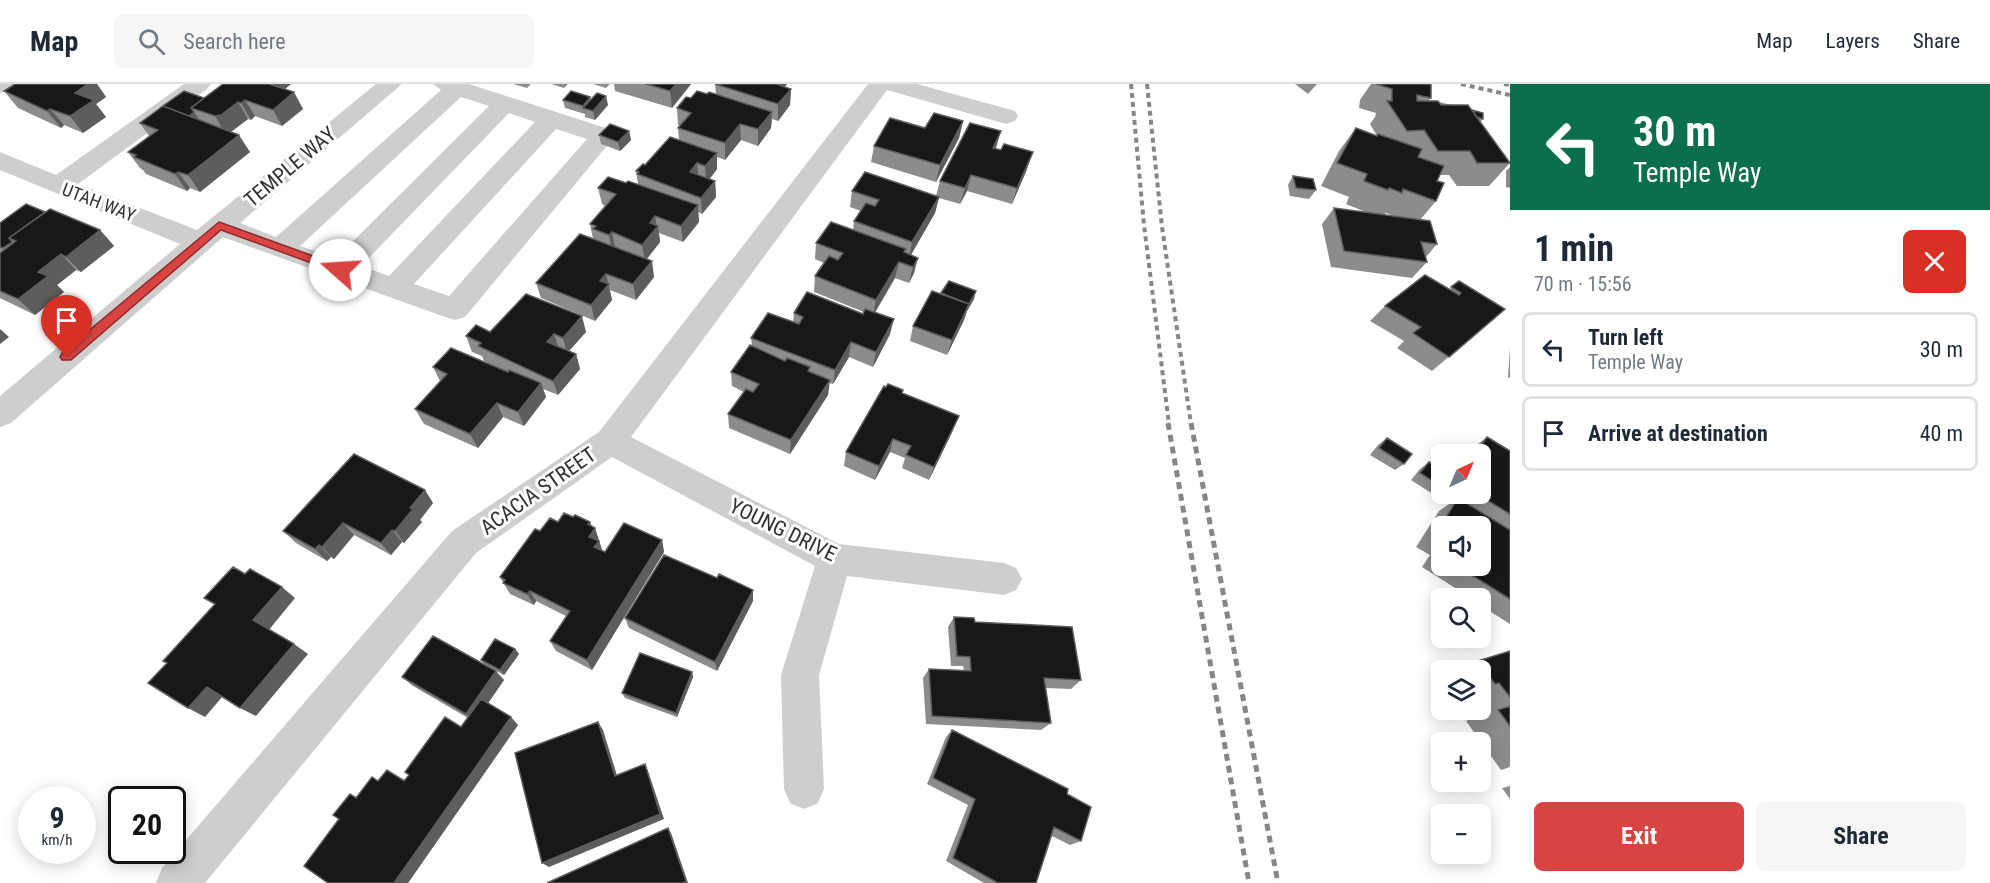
<!DOCTYPE html>
<meta charset="utf-8">
<style>
:root{--surface:#fff;--page:#f6f6f7;--text:#1f2937;--muted:#747a83;--line:#e0e1e3;--accent:#d94342}
body{margin:0;font-family:"Roboto Condensed",sans-serif;background:var(--page);color:var(--text);height:100vh;display:flex;flex-direction:column;font-size:22px;white-space:nowrap}
*{box-sizing:border-box;margin:0}
p{font-size:20px;color:var(--muted)}
.icon{flex:none;width:33px;height:33px;fill:none;stroke:currentColor;stroke-width:2;stroke-linecap:round;stroke-linejoin:round}
.map{position:relative;flex:1;overflow:hidden}
.side{display:flex;flex-direction:column;background:var(--surface);width:480px}
.side>*{flex:none}
.top-card{background:#0b6e4f;color:#fff;overflow:hidden}
.needle{width:39px;rotate:44deg}
.controls{position:absolute;left:1431px;top:360px;display:grid;gap:12px}
.controls a{display:grid;place-items:center;width:60px;height:60px;border-radius:9px;background:var(--surface);box-shadow:0 3px 15px #0003;font-size:30px}
.speed{position:absolute;left:18px;top:702px;display:flex;gap:12px;font-size:30px;font-weight:700;text-align:center}
.speed>*{display:grid;place-content:center;width:78px;height:78px;border-radius:50%;background:var(--surface);box-shadow:0 3px 15px #0003;line-height:1}
.speed small{font-size:15px;font-weight:400}
.speed .limit{border:3px solid #111;border-radius:9px;background:#fff;color:#111}
.pin{position:absolute;display:grid;place-items:center;width:51px;height:51px;color:#fff;margin:-62px -26px;border-radius:50% 50% 50% 0;rotate:-45deg;box-shadow:0 0 6px #0007}
.pin .icon{rotate:45deg}
.me{position:absolute;width:66px;margin:-33px;rotate:289deg;stroke-linejoin:round;filter:drop-shadow(0 0 4px #0008)}
.turn{display:flex;align-items:center;gap:21px;height:126px;padding:0 24px;font-size:27px}
.turn .icon{width:78px;height:78px;stroke-width:2.5}
.turn b{display:block;font-size:42px;line-height:51px}
.round{display:grid;place-items:center;flex:none;width:63px;height:63px;border-radius:9px;background:var(--page)}
.overview{display:flex;align-items:center;justify-content:space-between;height:102px;padding:0 24px}
h1{font-size:36px;font-weight:700;line-height:45px}
.button{display:flex;gap:12px;margin-top:auto;padding:12px 24px}
.button a{flex:1;height:69px;border-radius:9px;background:var(--accent);color:#fff;font-size:24px;font-weight:700;line-height:69px;text-align:center}
.button a+a{background:var(--page);color:var(--text)}
ul{padding:0;list-style:none}
li{display:flex;align-items:center;gap:18px;height:75px;margin:0 12px 9px;padding:0 12px;border:3px solid var(--line);border-radius:9px}
li div{flex:1}
li b{display:block;font-size:22px}
li em{font-style:normal}
header{display:flex;align-items:center;gap:36px;box-sizing:border-box;height:84px;padding:0 30px;background:var(--surface);border-bottom:2px solid var(--line)}
header strong{font-size:28px}
nav{display:flex;gap:33px;margin-inline-start:auto;font-size:21px}
.search{width:420px;height:54px;background:var(--page);display:flex;align-items:center;gap:15px;box-sizing:border-box;padding:0 21px;border-radius:9px;color:var(--muted);font-size:22px}
main{display:flex;flex:1;min-height:0}
.map>svg:first-child{display:block}
</style>
<header>
<strong>Map</strong>
<div class="search"><svg class="icon" aria-label="search" viewBox="0 0 24 24"><circle cx="10" cy="10" r="6"/><path d="M15 15l6 6"/></svg>Search here</div>
<nav><a>Map</a><a>Layers</a><a>Share</a></nav>
</header>
<main>
<div class="map">
<svg width="1510" height="799" viewBox="0 0 1510 799">
<rect width="100%" height="100%" fill="#fff"/>
<g fill="none" stroke-linecap="round" stroke-linejoin="round">
<!-- minor -->
<path fill="#cecece" fill-rule="evenodd" d="M0 0H15L8 7 0 9Z
M184 0H211L207 5 78 100 197 146 376 0H402L240 139 276 153 441 6 433 0H469L612 46 615 52 465 233 455 236 445 233 223 153 11 339 0 343V312L180 160 0 86V68L56 91ZM461 13 489 22 336 174 300 162ZM509 29 535 38 389 192 361 182ZM556 45 587 55 449 212 414 200Z
M868 0H917L1015 27 1018 32 1015 37 1006 40 887 6 631 353 839 460 1004 479 1016 484 1022 495 1016 506 1004 511 847 492 819 591 824 705 818 719 804 725 790 719 784 705 781 591 815 482 612 373 476 469 205 799H156L162 784 452 447 599 348Z"/>
<!-- rail-far1 -->
<path stroke="#868686" stroke-width="4" stroke-dasharray="5 4" stroke-linecap="butt" d="M1131 0 1144 141 1169 340
M1147 0 1162 143 1191 340
M1461 0 1510 11
M1504 0 1510 1"/>
<!-- rail -->
<path stroke="#868686" stroke-width="5" stroke-dasharray="7 5" stroke-linecap="butt" d="M1168 339 1249 799
M1191 339 1278 799"/>
</g>
<!-- wall -->
<path fill="#8c8c8c" fill-rule="evenodd" d="M15 0H97L106 13 96 20 106 33 83 49 64 41 61 44 18 24 4 7Z
M223 0H291L285 5 303 25 282 42 255 32 251 36 248 35 230 48 250 68 200 108 190 104 187 107 146 90 143 86 140 84 128 68 149 52 140 39 204 14Z
M513 0H531L527 4Z
M551 0H568L564 4Z
M593 0H610L606 4Z
M614 0H691L672 24 615 7Z
M715 0H787L785 3 791 5 790 21 778 37 772 35 771 44 758 62 741 56 725 76 717 73V85L710 95 715 97 716 113 702 130 698 128 699 138 683 158 659 149 660 158 647 175 654 193 636 216 610 206 612 216 595 237 541 214 536 199 593 155 590 140 605 122 602 120 598 104 626 99 638 100 636 87 679 56 678 44 680 41H678L677 24 691 14 707 10H716Z
M1295 0H1317L1308 10Z
M1371 0H1431V14L1428 17 1439 18 1472 26 1483 35 1480 38 1510 78V79L1489 102H1457L1449 91H1440L1437 97 1436 117 1420 136 1437 160 1426 173 1427 178 1412 194 1331 183 1322 140 1334 124 1368 129 1346 120 1349 113 1321 102 1339 67 1356 44 1377 52 1370 40 1375 33 1376 29 1359 24 1360 16ZM1386 129 1395 132 1384 131Z
M563 16H591L608 21 595 36 585 33V30L565 24Z
M963 37 959 54 936 98 871 78 874 62 925 44Z
M629 47 631 56 620 67 601 60 599 51Z
M995 65 1027 85 1012 120 967 107 960 120 939 114 935 129 911 171 914 189 909 199 895 194 875 229 890 250 873 283 849 273 833 300 829 299 828 311 790 370 729 344 728 330 744 308 732 302 731 288 752 262 751 254 793 238 794 229 863 230 864 228 814 208 815 192 824 179 815 175 816 159 853 146 854 137 861 127 850 123 852 107 936 112 940 97Z
M1510 83V104L1506 103V87Z
M1293 92 1316 106 1309 115 1290 112 1288 101Z
M45 128 100 146 114 162 81 188 76 186 57 201 64 208 35 231 0 214V169L1 168 0 167V139Z
M949 197 974 215 967 227 964 236 947 271 910 257 913 242 941 210Z
M1459 197 1505 225 1432 287 1397 264 1404 257 1370 237 1385 222 1449 206Z
M490 248H586L569 267 576 270 580 285 558 311 543 305 546 313 524 342 503 333 478 364 424 340 415 325 440 297 433 283 507 288 484 277 482 272 472 268 466 252Z
M1510 264V294L1508 293Z
M903 309 953 346 929 396 902 384 905 374 890 368 875 396 844 382 846 368Z
M1487 353 1510 367V540L1480 521V514H1471L1422 483 1430 471 1416 463 1439 427 1458 414 1462 417 1466 412 1461 410H1480V370H1466L1469 367ZM1442 442 1480 482H1442Z
M1387 354 1404 380 1395 386 1370 371 1378 361Z
M1429 378 1442 386V408L1436 412 1411 396 1420 385Z
M433 419 420 436 422 438 404 459 402 458 391 471 354 451 334 475 331 473 327 477 296 459 283 447Z
M573 433 590 438 591 442 595 444 602 466 605 468 662 456 664 468 592 586 556 567 550 557 566 532 536 517 534 521 510 510 500 493 540 447 558 438Z
M753 517 717 587 629 544 625 534Z
M954 533 975 538 1081 596 1071 605 1046 604 1051 639 1041 646 926 640 923 594 929 585 964 586 963 582H951L948 543Z
M515 565 519 570 504 591 490 584 504 596 488 619 518 641 408 799H328L339 735 350 710 357 713 379 697 387 686 405 696 461 643 468 634 413 602 402 593 485 581 481 576Z
M1510 567V683L1501 686 1466 637 1482 631 1478 626H1480V586H1456L1478 577Z
M692 588 693 593 677 633 625 614 622 609Z
M952 646 1067 710 1081 757 1070 761 1052 752 1036 799H984L946 777 968 721 927 700 946 653Z
M1510 702V715L1502 704Z"/>
<!-- shaded-wall -->
<path fill="#5d5d5d" d="M88 0H97L106 13 96 20 106 33 83 49 70 32 75 9Z
M274 0H291L279 10Z
M676 0H691L672 24 670 7Z
M778 0H787L778 11Z
M791 5 790 21 778 37V20Z
M294 8 303 25 282 42 273 26Z
M606 12 608 21 595 36 593 27Z
M590 13 592 22 583 24 585 30 583 22Z
M245 16 255 32 251 36 241 19Z
M238 18 248 35 231 48 225 49 215 32Z
M50 25 64 41 61 44 47 27Z
M194 28 200 37 187 33Z
M772 28 771 44 758 62V45Z
M963 37 959 54 936 98 940 81Z
M740 40 741 56 725 76V59Z
M629 47 631 56 620 67 618 58Z
M1001 47 996 64 988 80 993 64Z
M239 51 250 68 200 108 188 91Z
M1033 68 1027 85 1012 120 1017 104Z
M717 69V85L706 99 705 82Z
M697 79 699 96 690 88Z
M178 88 190 104 187 107 175 90Z
M971 91 967 107 960 120 965 104Z
M715 97 716 113 702 130 701 114Z
M939 113 935 129 909 174 912 158Z
M698 121 699 138 683 158 681 142Z
M655 132 657 144 658 142 660 158 645 177 642 161 650 139Z
M100 146 114 162 81 188 66 173Z
M612 148 615 164 612 167 609 151Z
M61 170 76 186 57 201 64 208 35 231 18 215 38 188Z
M918 174 914 189 909 199 913 183Z
M652 177 654 193 636 216 633 200Z
M899 178 895 194 873 231 876 216Z
M606 190 612 216 595 237 591 221 600 197Z
M976 207 974 215 967 227 964 236 947 271 952 256Z
M582 232 586 248 567 269 563 254Z
M894 235 890 250 873 283 876 268Z
M0 245 9 253 0 260Z
M554 250 559 265 547 258Z
M851 258 849 273 833 300 835 286Z
M576 270 580 285 558 311 553 297Z
M830 296 828 311 790 370 791 356Z
M541 299 546 313 524 342 518 328Z
M497 319 503 333 478 364 470 350Z
M959 332 953 346 929 396 934 383Z
M893 355 890 368 875 396 879 382Z
M425 406 433 419 420 436 422 438 404 459 395 447 410 424Z
M590 438 593 447 595 444 603 469 599 475 589 453 588 440Z
M343 439 354 451 334 475 322 463Z
M392 446 402 458 391 471 381 459Z
M662 456 664 468 592 586 587 576Z
M319 461 331 473 327 477 315 465Z
M282 503 295 514 268 547 253 536Z
M753 506V517L717 587 715 578Z
M530 507 536 517 534 521 527 510Z
M294 560 308 570 256 632 240 624Z
M515 565 519 570 504 591 500 586Z
M496 587 504 596 475 638 466 630Z
M692 588 693 593 677 633 676 629Z
M207 603 223 612 205 633 188 624Z
M511 633 518 641 408 799H394Z
M598 638 603 646 619 698 615 692Z
M645 680 648 687 664 735 549 783 542 779Z
M668 744 671 749 688 799H683Z"/>
<!-- building -->
<path fill="#181818" stroke="#5d5d5d" stroke-width="1.5" d="M15 0H88L75 9 94 16 70 32 50 25 47 27 4 7Z
M223 0H269L294 8 273 26 245 16 241 19 238 18 221 31 215 32 191 24Z
M646 0H676L670 7Z
M715 0H776L791 5 778 20Z
M1376 0H1431V14L1417 11V17H1438L1441 21H1468L1510 79H1477L1470 67H1438L1424 46 1407 47 1387 17H1392V5Z
M184 7 204 14 191 24 194 28 189 32 163 22 160 24Z
M571 7 590 13 583 22 563 16Z
M697 7 707 10 709 8 772 28 758 45 740 40 725 59 678 44 691 29 677 24 686 13 691 14Z
M597 9 606 12 593 27 583 24Z
M163 22 239 51 188 91 178 88 175 90 134 73 136 71 128 68 158 46 140 39Z
M1472 26 1483 29V35L1477 33Z
M934 29 963 37 940 81 874 62 890 34 925 44Z
M970 39 1001 47 993 64 1001 66 1004 60 1033 68 1017 104 971 91 965 104 940 97Z
M610 40 629 47 618 58 599 51Z
M1356 44 1377 52 1378 50 1422 65 1418 73 1444 82 1437 97 1444 99 1436 117 1403 105 1402 109 1389 104 1388 106 1364 97 1367 90 1337 79Z
M670 53 717 69 705 82 697 79 690 88 715 97 701 114 637 90 639 88 636 87 643 80 645 81Z
M865 88 939 113 912 158 854 137 866 119 875 122 879 116 852 107Z
M1293 92 1313 95 1316 106 1296 104Z
M608 93 626 99 628 97 698 121 681 142 655 132 650 139 658 142 642 161 612 148 609 151 593 145 596 142 590 140 616 110 598 104Z
M26 120 45 128 9 154 12 158 3 164 0 163V139Z
M1334 124 1430 137 1437 160 1421 158 1427 178 1344 167Z
M50 125 100 146 66 173 61 170 38 188 48 192 18 215 0 207V169L16 157 9 154Z
M831 138 906 165 904 168 918 174 913 183 899 178 876 216 815 192 829 172 838 176 843 169 816 159Z
M580 150 652 177 633 200 606 190 600 197 609 200 591 221 536 199Z
M1425 191 1459 211 1461 209 1451 203 1459 197 1505 225 1449 273 1413 249 1421 243 1385 222Z
M949 197 976 207 969 220 941 209Z
M932 207 969 220 952 256 913 242Z
M807 208 863 230 865 225 894 235 876 268 851 258 835 286 751 254 768 229 799 240 803 233 794 229Z
M526 210 582 232 563 254 554 250 547 258 576 270 553 297 478 262 481 259 466 252 476 241 490 248Z
M750 261 785 277 787 274 810 283 808 287 830 296 791 356 728 330 746 305 753 308 759 300 731 288Z
M451 264 508 288 509 286 541 299 518 328 497 319 470 350 415 325 447 290 433 283Z
M888 300 903 306 902 309 959 332 934 383 906 371 911 362 893 355 879 382 846 368 884 302 886 303Z
M1487 353 1510 367V430L1477 410H1480V405L1485 399 1480 397V370H1475Z
M1387 354 1412 370 1404 380 1379 364Z
M354 370 425 406 410 424 413 425 395 447 392 446 381 459 343 439 322 463 319 461 315 465 283 447Z
M1429 378 1442 386V403L1420 389Z
M1458 414 1510 446V515L1457 482H1480V442H1442V455L1435 451Z
M564 429 573 433 575 431 590 438 588 440 595 444 589 453 599 457 594 463 605 468 624 439 662 456 587 576 550 557 570 527 530 507 527 510 503 499 505 496 500 493 535 445 540 447 550 434 558 438Z
M664 471 717 494 719 490 753 506 715 578 625 534Z
M233 483 245 490 250 485 282 503 253 536 294 560 240 624 207 603 188 624 148 599 167 579 163 577 215 520 204 514Z
M954 533 974 534 975 538 1072 543 1081 596 1044 594 1051 639 932 632 929 585 971 587 970 573 957 572Z
M433 552 496 587 466 630 402 593Z
M495 555 515 565 500 586 481 576Z
M1510 567V613L1499 599 1495 600 1478 577Z
M640 569 692 588 676 629 622 609Z
M481 615 511 633 394 799H328L304 782 339 735 333 731 350 710 356 714 372 693 378 697 387 686 404 697 409 691 405 688 445 633 461 643Z
M1510 622V642L1498 626Z
M598 638 615 692 645 680 660 730 542 779 515 669Z
M952 646 1068 705 1067 710 1091 723 1081 757 1054 743 1036 799H998L953 774 975 715 933 694Z
M668 744 686 797 683 799H547Z"/>
<!-- route -->
<path fill="#d94342" stroke="#8d2c2b" stroke-width="1.5" d="M219 138 344 183 345 186 340 190 336 188 221 146 71 276H62L60 273 62 269Z"/>
<g text-anchor="middle" dominant-baseline="central" stroke-width="6" stroke-linejoin="round" paint-order="stroke">
<!-- far-street labels -->
<g font-size="18" fill="#313131" stroke="#fff">
<text transform="translate(99 118) rotate(21)">UTAH WAY</text>
</g>
<!-- street labels -->
<g font-size="21" fill="#313131" stroke="#fff">
<text transform="translate(290 83) rotate(-40)">TEMPLE WAY</text>
<text transform="translate(538 407) rotate(-35)">ACACIA STREET</text>
<text transform="translate(783 446) rotate(26)">YOUNG DRIVE</text>
</g>
</g>
</svg>
<div class="controls">
<a><svg class="needle" viewBox="-14 -14 28 28"><path d="M0-13l5 13h-10z" fill="#e53935"/><path d="M0 13l5-13h-10z" fill="#747a83"/></svg></a>
<a><svg class="icon" aria-label="sound" viewBox="0 0 24 24"><path d="M4 9h4l5-4v14l-5-4H4zM17 9q2 3 0 6"/></svg></a>
<a><svg class="icon" aria-label="search" viewBox="0 0 24 24"><circle cx="10" cy="10" r="6"/><path d="M15 15l6 6"/></svg></a>
<a><svg class="icon" aria-label="layers" viewBox="0 0 24 24"><path d="M12 4l9 5-9 5-9-5zM3 14l9 5 9-5"/></svg></a>
<a>+</a>
<a>−</a>
</div>
<div class="speed"><div>9<small>km/h</small></div><div class="limit">20</div></div>
<div class="pin" style="left:67px;top:273px;background:#d93025"><svg class="icon" aria-label="arrive" viewBox="0 0 24 24"><path d="M6 21V4h12l-3 4 3 4H6"/></svg></div>
<svg class="me" style="left:340px;top:186px" viewBox="-20 -20 40 40"><circle r="19" fill="#fff"/><path d="M0-13L10 11 0 6-10 11z" fill="#d94342"/></svg>
</div>
<section class="side">
<div class="top-card">
<div class="turn"><svg class="icon" aria-label="left" viewBox="0 0 24 24"><path d="M17 20v-9H6M10 6l-5 5 5 5"/></svg><div><b>30 m</b>Temple Way</div></div>
</div>
<div class="overview"><div><h1>1 min</h1><p>70 m · 15:56</p></div><a class="round" style="background:#d93025;color:#fff"><svg class="icon" aria-label="close" viewBox="0 0 24 24"><path d="M6 6l12 12M18 6L6 18"/></svg></a></div>
<ul>
<li><svg class="icon" aria-label="left" viewBox="0 0 24 24"><path d="M17 20v-9H6M10 6l-5 5 5 5"/></svg><div><b>Turn left</b><p>Temple Way</p></div><em>30 m</em></li>
<li><svg class="icon" aria-label="arrive" viewBox="0 0 24 24"><path d="M6 21V4h12l-3 4 3 4H6"/></svg><div><b>Arrive at destination</b></div><em>40 m</em></li>
</ul>
<div class="button"><a>Exit</a><a>Share</a></div>
</section>
</main>
